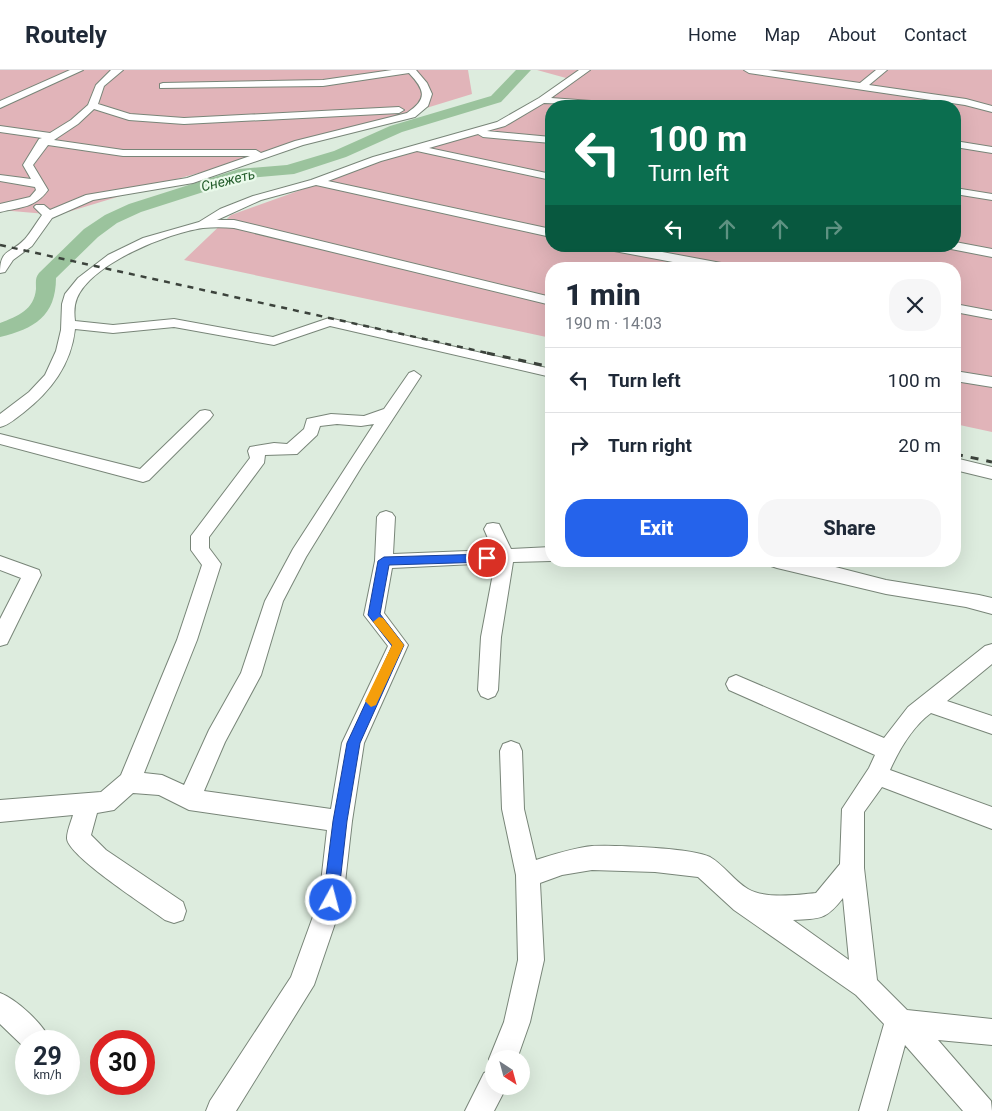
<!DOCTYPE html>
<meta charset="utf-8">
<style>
:root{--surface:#fff;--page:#f6f6f7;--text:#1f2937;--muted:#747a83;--line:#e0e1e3;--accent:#2563eb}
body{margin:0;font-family:Roboto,sans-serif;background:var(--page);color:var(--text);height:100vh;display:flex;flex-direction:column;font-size:19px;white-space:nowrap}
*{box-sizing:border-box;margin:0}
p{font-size:16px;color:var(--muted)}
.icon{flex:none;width:28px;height:28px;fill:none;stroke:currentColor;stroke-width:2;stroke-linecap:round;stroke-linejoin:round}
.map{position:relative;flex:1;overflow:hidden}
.details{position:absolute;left:545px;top:192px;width:416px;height:305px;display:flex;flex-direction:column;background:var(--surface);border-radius:20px;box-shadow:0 5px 20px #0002}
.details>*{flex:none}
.top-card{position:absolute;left:545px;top:30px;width:416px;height:152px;border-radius:20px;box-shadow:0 5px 20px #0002;background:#0b6e4f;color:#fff;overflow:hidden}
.needle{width:32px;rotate:144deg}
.controls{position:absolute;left:485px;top:980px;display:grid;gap:10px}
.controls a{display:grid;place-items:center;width:45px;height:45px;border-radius:50%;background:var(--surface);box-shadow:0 5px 20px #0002;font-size:25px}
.speed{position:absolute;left:15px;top:960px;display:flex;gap:10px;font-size:25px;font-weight:700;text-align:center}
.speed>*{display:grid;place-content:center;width:65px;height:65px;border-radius:50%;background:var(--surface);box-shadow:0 5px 20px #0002;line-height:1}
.speed small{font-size:12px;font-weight:400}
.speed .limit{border:8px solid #d22;background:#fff;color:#111}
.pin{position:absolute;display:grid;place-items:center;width:42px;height:42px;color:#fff;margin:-21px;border:2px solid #fff;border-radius:50%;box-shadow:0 1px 5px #0007}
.me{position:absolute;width:55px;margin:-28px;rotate:7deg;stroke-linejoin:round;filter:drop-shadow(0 0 4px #0008)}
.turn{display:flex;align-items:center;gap:18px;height:105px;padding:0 20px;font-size:22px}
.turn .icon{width:65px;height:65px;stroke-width:2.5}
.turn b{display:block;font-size:35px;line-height:42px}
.lanes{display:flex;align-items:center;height:48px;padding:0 20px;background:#0003;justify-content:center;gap:25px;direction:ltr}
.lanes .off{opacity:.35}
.round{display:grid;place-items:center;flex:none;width:52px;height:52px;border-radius:20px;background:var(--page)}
.overview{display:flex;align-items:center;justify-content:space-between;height:85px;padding:0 20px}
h1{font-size:30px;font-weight:800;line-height:38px}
.action{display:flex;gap:10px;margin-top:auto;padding:10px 20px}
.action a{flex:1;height:58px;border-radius:20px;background:var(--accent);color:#fff;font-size:20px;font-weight:800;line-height:58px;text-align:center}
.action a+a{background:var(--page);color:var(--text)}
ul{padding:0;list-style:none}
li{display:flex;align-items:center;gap:15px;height:65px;padding:0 20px;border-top:1px solid var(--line)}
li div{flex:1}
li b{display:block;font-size:19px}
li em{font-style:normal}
header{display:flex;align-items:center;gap:30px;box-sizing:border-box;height:70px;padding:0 25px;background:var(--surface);border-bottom:1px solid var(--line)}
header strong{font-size:24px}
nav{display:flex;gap:28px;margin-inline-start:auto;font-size:18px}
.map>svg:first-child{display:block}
</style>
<header>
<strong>Routely</strong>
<nav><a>Home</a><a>Map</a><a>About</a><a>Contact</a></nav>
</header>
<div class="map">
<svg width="992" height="1041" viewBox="0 0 992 1041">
<rect width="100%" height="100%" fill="#ddecde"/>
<!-- green -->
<path fill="#e1b4b9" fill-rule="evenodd" d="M0 0H468L472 24 325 69 173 110 58 145 0 140Z
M537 0H992V362L955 354V199H551V268L184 190 231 145 390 88 506 56 566 8ZM551 36H955V176H551Z"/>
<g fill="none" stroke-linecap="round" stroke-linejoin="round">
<!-- river -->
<path fill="#9bc39d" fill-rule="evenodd" d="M516 0H531L501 32 402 62 346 87 294 104 247 108 141 142 117 153 98 167 56 208C56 246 34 259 0 267V253C18 246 34 240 36 219 36 212 35 208 39 203L84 159 105 145 129 134 239 99 287 95 334 81 390 56 491 26Z"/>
<defs>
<path id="street" d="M70 0H83L0 38V31Z
M111 0H123L104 16 98 34 130 44 184 48 399 37 404 40 399 43 184 54 129 50 94 39 78 54 54 70 123 80H256L261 83 295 71 407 43C428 29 425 20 409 3L323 16 160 18V14L163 13 323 10 392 0H416L427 13 432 24 428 36 415 47 303 75 193 113 93 130 52 148 32 176 13 190 5 202 0 203C0 178 11 184 25 169 31 162 36 153 42 145L34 137 36 135H44L50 140 86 125 187 108 250 86H123L48 75 33 95 48 120C35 138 21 137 0 142V134L30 127 36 120 35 117 0 111V105L31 109 23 95 39 69 42 68 0 62V56L50 63 71 50 88 35 96 15Z
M579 0H590L551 28 618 33 623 36 544 33 505 56 487 61 551 67V73L483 67 478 64 429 78 551 104V110L417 81 381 91 328 111 551 159V167L316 115 261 130 217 150H234L551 227V235L234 158C224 157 213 157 203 158 168 163 92 193 77 228 74 235 74 243 75 251L113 255 174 249 273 267 329 248 551 299V307L330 256 274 275 174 257 113 263 75 259C71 295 51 321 23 343 16 348 9 355 0 357V344L29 322 45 305 56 281 61 260 62 234 65 224 78 208 108 185 143 168 199 152 220 139 253 126 311 110 373 87 497 52 539 28Z
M744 0H768L860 13 876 0H887L869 15 966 29 992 36V42L965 35 749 3Z
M955 71 992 77V83L955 77Z
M955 118 992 124V130L955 124Z
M955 172 992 179V187L951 179 949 176H955Z
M603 176H630L732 195 738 199H710L609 180Z
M955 234 992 241V249L955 242Z
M414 301 421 306 362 396 306 487 283 531 261 605 225 672 204 721 331 739 342 673 388 576 364 545 375 491 377 447 380 443 386 441 392 443 395 447 393 484 493 480 484 459 487 454 493 453 499 454 511 479 551 477V491L513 492 501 567 498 620 495 626 488 629 481 626 478 620 481 567 495 493 392 498 384 543 408 575 364 673 352 751 343 830 314 915 236 1041H206L210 1031 291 907 319 830 327 760 189 740 159 725 133 723 114 740 97 743 91 765 106 780 183 832 186 841 183 850 174 853 165 850C149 838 66 785 67 768 67 761 71 752 73 745L0 752V730L101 722 121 705 177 570 202 495 191 480V466L250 388 248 381 250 377 274 373 287 374 304 359 307 349 331 344 364 346 384 339 409 303ZM337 354 361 356 374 354 293 479 265 531 241 603 209 660 184 715 162 705 144 703 197 570 221 494 209 478V467L264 393 265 385 297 384 317 365 320 356Z
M955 301 992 307V317L955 311Z
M205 340 210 341 213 345 210 349 149 410 143 412 0 374V364L140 399 200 341Z
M955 388 992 397V409L955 400Z
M0 486 39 500 41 505 7 574 0 576V549L21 508 0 500Z
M768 491H812L886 510 979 525 992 528V544L966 537 886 524 777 498 771 496Z
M992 574V594L947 631 992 646V664L931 643C913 656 899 680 890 700L992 737V759L882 717 864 742V798L877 910 907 940 992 949V975L938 970 991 1031 992 1041H963L905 975 887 1041H859L884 954 856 925 734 840 698 807 655 802 592 800 562 805 540 813 544 890 530 952 517 989H494L493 999 489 989 504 952 518 890 516 805 502 739 500 681 503 674 511 671 519 674 522 681 524 739 536 790C555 784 573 778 592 776 614 775 692 778 710 787 724 795 734 811 748 819 765 829 797 825 816 823L840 794 842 739 869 698 875 685 729 620 726 614 729 608 736 605 743 608 884 668 908 637 985 576ZM843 828 849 890 793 850C820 848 825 851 843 828Z
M0 923C16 929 45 955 50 971H26V979L0 954Z
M494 999V1016H507L494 1041H465L484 1003Z"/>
</defs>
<!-- street casing -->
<use href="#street" stroke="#788578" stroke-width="2"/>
<!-- street -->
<use href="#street" fill="#fff" fill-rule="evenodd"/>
<!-- rail-far1 -->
<path stroke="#3c433c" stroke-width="2.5" stroke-dasharray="6 6" stroke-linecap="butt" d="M0 175 492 284"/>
<!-- rail -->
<path stroke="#3c433c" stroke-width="3" stroke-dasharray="8 8" stroke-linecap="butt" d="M487 283 551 297
M955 384 992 392"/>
</g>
<!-- route -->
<path fill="#2563eb" stroke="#184099" d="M487 484 493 488 487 492 389 495 380 544 404 575 360 673 347 751 338 830 336 835 331 837 326 835 323 830 333 751 347 673 392 576 368 545 378 491 384 487Z"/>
<!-- slow -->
<path fill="#f59e0b" d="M379 547 383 548 404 575 376 635 371 637 365 631 392 575 373 552Z"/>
<g text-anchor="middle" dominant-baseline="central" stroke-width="4.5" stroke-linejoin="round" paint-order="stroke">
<!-- far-water labels -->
<g font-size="14" font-style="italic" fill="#235c2b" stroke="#eafaeb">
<text transform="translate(228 110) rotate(-14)">Снежеть</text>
</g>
</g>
</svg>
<div class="controls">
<a><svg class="needle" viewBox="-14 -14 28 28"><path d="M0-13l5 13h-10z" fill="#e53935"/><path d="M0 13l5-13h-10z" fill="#747a83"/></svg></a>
</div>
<div class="speed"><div>29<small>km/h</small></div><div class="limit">30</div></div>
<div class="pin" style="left:487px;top:488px;background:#d93025"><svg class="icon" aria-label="arrive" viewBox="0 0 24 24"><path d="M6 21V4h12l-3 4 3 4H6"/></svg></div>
<svg class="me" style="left:331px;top:830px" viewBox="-20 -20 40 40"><circle r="17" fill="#2563eb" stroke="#fff" stroke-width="3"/><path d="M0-11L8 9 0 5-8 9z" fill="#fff"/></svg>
<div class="top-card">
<div class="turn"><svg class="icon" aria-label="left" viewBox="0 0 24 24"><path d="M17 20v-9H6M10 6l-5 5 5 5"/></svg><div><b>100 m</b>Turn left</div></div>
<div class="lanes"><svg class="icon" aria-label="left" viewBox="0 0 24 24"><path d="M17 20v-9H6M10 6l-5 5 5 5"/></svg><svg class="icon off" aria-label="ahead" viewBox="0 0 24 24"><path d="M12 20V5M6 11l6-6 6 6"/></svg><svg class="icon off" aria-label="ahead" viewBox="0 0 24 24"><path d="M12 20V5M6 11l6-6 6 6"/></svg><svg class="icon off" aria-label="right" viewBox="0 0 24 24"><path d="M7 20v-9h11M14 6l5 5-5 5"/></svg></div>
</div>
<section class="details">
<div class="overview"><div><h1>1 min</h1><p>190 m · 14:03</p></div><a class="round"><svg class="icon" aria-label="close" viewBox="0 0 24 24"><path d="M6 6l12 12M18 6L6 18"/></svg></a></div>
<ul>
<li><svg class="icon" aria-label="left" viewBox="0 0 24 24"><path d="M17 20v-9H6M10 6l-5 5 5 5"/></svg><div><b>Turn left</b></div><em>100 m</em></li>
<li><svg class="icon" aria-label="right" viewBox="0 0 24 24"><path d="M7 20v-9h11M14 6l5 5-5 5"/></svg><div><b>Turn right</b></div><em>20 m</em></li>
</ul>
<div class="action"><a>Exit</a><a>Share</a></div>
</section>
</div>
